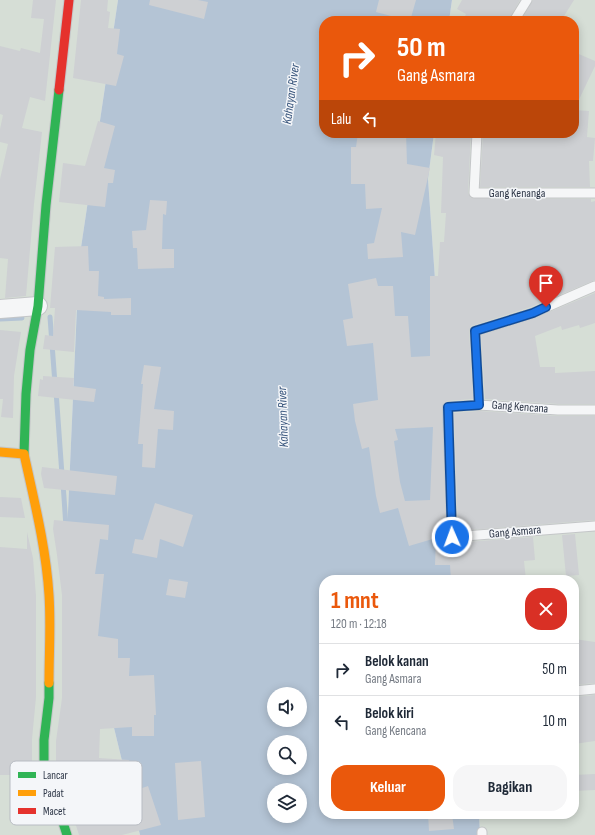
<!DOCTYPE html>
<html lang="id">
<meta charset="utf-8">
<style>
:root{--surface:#fff;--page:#f6f6f7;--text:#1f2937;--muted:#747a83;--line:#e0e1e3;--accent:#ea580c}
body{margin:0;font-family:"Sofia Sans Condensed",sans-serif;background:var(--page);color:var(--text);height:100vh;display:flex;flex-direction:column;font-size:15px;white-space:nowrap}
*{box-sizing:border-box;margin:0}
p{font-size:13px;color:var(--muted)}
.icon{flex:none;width:22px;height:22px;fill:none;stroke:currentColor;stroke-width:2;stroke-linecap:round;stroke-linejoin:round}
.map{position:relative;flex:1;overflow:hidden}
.drawer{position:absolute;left:319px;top:575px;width:260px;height:244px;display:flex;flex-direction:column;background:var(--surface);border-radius:16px;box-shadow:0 2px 10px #0003}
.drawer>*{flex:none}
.top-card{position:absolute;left:319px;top:16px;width:260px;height:122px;border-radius:16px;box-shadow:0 2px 10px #0003;background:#ea580c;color:#fff;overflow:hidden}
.buttons{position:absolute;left:267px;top:687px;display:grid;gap:8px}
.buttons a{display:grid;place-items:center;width:40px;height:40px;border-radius:50%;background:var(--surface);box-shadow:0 2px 10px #0003;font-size:20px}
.pin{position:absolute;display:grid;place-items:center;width:34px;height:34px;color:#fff;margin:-41px -17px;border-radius:50% 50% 50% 0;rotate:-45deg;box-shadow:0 0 4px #0007}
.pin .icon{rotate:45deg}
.me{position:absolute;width:44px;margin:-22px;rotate:358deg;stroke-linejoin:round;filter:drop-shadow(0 0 3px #0008)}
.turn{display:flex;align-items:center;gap:14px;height:84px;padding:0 12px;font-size:18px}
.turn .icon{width:52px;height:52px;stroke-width:2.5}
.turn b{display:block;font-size:28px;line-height:34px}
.then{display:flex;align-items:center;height:38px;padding:0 12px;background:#0003;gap:8px;font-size:15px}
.round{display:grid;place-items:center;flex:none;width:42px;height:42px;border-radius:16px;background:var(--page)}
.summary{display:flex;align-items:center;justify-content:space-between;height:68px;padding:0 12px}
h1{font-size:24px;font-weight:700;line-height:30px;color:var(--accent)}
.action{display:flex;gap:8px;margin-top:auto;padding:8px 12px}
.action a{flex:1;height:46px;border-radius:16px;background:var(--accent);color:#fff;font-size:16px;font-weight:700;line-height:46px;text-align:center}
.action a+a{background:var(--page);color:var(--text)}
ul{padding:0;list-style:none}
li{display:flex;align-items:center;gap:12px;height:52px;padding:0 12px;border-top:1px solid var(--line)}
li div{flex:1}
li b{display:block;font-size:15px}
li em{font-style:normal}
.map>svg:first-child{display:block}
</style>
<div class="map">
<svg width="595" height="835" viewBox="0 0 595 835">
<rect width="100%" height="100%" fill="#e6e8ea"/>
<!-- green -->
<path fill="#d6ded6" d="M0 0H118L79 261 67 534 140 835H0Z
M452 0H595V835H480L479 814H574V580H457L454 552 428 179 434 133H574V21H449Z"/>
<!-- water -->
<path fill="#b4c4d5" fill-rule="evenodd" d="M118 0H452L449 21H324V133H434L428 179 454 552 457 580H324V814H479L480 835H140L67 534 79 261ZM274 694H300V720H274ZM274 742H300V768H274ZM274 790H300V816H274Z"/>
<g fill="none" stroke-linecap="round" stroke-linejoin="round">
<!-- stream -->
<path stroke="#b4c4d5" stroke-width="5" d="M50 317 55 384
M0 319 22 318
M56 391 62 475
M63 483 66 527"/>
</g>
<!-- building -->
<path fill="#ced0d3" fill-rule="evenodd" d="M33 0H56L45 101 30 97 22 128 42 132 34 204 26 296 5 298 8 259 0 258V179L8 144 0 142V129L3 115 0 114V46L20 51 21 48 40 53 44 19 31 18Z
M81 0H108L107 11 110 12 108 28 120 29 117 54 124 56 116 86 73 78Z
M150 0H198L208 2 204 19 149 5Z
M379 0H416L410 21 376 12Z
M462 0H520L508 21H463L466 14 457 9Z
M533 0H574L561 21H521Z
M574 52 595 61V66L574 110 589 111 587 137 595 138 593 161H589L590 187H480L483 133H574Z
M98 121 115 126 104 168 115 170 113 183H108L105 207 59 202 63 163 85 166Z
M358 133H406L407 164 430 168 415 235 401 232 403 257 368 259 367 244 374 243 382 208 366 209 365 184H351V147H356Z
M436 133H471L468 193 471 198 591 199V202L595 201V280L531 307 471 326 469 331 473 399 447 401 443 404 442 407 447 540 452 543 533 537 535 560 524 561 526 580H451L450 565H435L436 538 409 546 398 508 380 513 376 496 369 447 362 449 355 421 353 404 378 400 373 343 347 346 343 320 353 318 348 284 376 278 378 286H393L395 316H408L411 357 430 356V276H438L440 242H444L446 213H441L443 157 434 155ZM433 427 430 500 405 501 400 482 394 441 398 440 395 429Z
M150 200 167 201 166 215 163 214 162 249H174V268L138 269 137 248H133L132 231 146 230Z
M88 246 89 271H99L98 296 104 297V299L131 298V315H111V312L76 310 74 352 43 349 45 335 53 336 55 308H50L55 247Z
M595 293V323L580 328 579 325 562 330 561 326 535 336 540 367H555V373L595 371V404H558L485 399 481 335 535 318Z
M0 330 21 332 14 376 13 418 1 417 3 399H0Z
M144 365 161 367 154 409 174 411 173 430 158 429 155 468 142 467 143 444H138L143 384H141Z
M43 376 74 378 73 386 96 389 94 402 38 396 40 379 43 380Z
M479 411 558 416H595V520L458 531 454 413Z
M42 467 117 476 115 495 44 488 41 474Z
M0 497 21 498 25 518 0 517Z
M155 503 193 515 183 547 160 539 157 558 132 553 135 539 143 540Z
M54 520 109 525 108 540 100 539 95 574H104L98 636 118 639V658H130L129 676 154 675 156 715H154V736H132V727L100 729 99 758 129 760 125 794 148 786 161 825 122 835H79L56 762V741L62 698V595L57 555 53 529Z
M27 532 33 558 36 596V697L32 739V764L41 794 17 797 15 775H0V547L27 549Z
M575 534 579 575 566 576 562 535Z
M169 579 188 582 185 598 166 595Z
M574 639 595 642V683L574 685Z
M595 695V741L574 744V697Z
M201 761 205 817 178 820 175 763Z
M595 774V790L574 791V775Z
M428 814H452L454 829 429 831Z"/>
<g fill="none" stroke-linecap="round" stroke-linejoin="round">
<defs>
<path id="lane" d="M514 21 527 0
M477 133 474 193H595
M479 405 475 331 533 313 595 286
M595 410H558L479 405 448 407 452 537 595 526
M574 691 595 689
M482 832V835"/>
<path id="street" d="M0 309 38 306"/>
<path id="fast" d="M24 454 26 394 30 350 38 306 46 205 59 90
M49 683V698L44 740V764L67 835"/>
<path id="slow" d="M0 452 24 454C34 500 46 547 49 595 51 624 49 654 49 683"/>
<path id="jam" d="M59 90 69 0"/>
</defs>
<!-- lane casing -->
<use href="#lane" stroke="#c4c6c8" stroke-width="11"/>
<!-- street casing -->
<use href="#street" stroke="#c4c6c8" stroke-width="20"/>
<!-- fast casing -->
<use href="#fast" stroke="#c4c6c8" stroke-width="11"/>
<!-- slow casing -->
<use href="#slow" stroke="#c4c6c8" stroke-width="11"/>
<!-- jam casing -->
<use href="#jam" stroke="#c4c6c8" stroke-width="11"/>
<!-- lane -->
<use href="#lane" stroke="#f5f6f7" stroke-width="9"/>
<!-- street -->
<use href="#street" stroke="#f5f6f7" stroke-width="18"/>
<!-- fast -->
<use href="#fast" stroke="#30b455" stroke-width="9"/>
<!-- slow -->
<use href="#slow" stroke="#ff9f0a" stroke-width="9"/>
<!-- jam -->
<use href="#jam" stroke="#e5322d" stroke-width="9"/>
</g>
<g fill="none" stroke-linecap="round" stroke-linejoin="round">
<defs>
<path id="route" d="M452 537 448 407 479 405 475 331 533 313 546 307"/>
</defs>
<!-- route casing -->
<use href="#route" stroke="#114b97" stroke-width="10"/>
<!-- route -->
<use href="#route" stroke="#1a73e8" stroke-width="7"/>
</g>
<g text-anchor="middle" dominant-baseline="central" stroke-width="3" stroke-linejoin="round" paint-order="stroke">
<!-- street labels -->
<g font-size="12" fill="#2b3445" stroke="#f4f6f9">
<text x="517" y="193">Gang Kenanga</text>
<text transform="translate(520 407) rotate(4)">Gang Kencana</text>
<text transform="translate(515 532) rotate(-5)">Gang Asmara</text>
</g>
<!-- water labels -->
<g font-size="13" font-style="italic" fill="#34527a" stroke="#f4f6f9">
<text transform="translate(291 94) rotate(-82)">Kahayan River</text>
<text transform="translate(283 417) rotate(-92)">Kahayan River</text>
</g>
</g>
<!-- legend -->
<rect x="10" y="761" width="132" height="64" rx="6" fill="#f4f6f9" stroke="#b8bcc3" stroke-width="1"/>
<rect x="18" y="772" width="18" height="6" fill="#30b455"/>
<rect x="18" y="790" width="18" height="6" fill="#ff9f0a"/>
<rect x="18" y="808" width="18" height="6" fill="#e5322d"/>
<g font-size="11" fill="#2b3445">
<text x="43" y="779">Lancar</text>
<text x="43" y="797">Padat</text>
<text x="43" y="815">Macet</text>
</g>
</svg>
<div class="buttons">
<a><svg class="icon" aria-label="sound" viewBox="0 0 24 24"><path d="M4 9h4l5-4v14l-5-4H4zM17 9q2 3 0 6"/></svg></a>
<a><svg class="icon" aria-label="search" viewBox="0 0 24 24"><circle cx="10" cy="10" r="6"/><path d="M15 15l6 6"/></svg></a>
<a><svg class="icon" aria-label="layers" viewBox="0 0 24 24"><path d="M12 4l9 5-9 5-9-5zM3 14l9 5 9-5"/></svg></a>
</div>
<div class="pin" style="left:546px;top:307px;background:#d93025"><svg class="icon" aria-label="arrive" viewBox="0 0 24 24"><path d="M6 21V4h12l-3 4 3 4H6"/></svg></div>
<svg class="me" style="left:452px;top:537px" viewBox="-20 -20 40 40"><circle r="17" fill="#1a73e8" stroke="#fff" stroke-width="3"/><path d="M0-11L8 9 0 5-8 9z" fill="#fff"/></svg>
<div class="top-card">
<div class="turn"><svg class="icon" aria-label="right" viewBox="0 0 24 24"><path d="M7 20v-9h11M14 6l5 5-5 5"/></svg><div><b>50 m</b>Gang Asmara</div></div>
<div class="then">Lalu<svg class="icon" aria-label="left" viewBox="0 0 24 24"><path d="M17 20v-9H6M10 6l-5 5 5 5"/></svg></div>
</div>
<section class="drawer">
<div class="summary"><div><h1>1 mnt</h1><p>120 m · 12:18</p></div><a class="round" style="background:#d93025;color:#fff"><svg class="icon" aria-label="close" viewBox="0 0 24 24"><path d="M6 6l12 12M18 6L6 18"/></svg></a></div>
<ul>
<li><svg class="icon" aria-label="right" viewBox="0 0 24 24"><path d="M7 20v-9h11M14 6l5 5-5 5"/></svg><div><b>Belok kanan</b><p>Gang Asmara</p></div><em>50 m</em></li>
<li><svg class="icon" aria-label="left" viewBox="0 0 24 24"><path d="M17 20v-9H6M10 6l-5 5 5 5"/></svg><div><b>Belok kiri</b><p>Gang Kencana</p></div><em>10 m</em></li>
</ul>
<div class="action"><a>Keluar</a><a>Bagikan</a></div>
</section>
</div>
